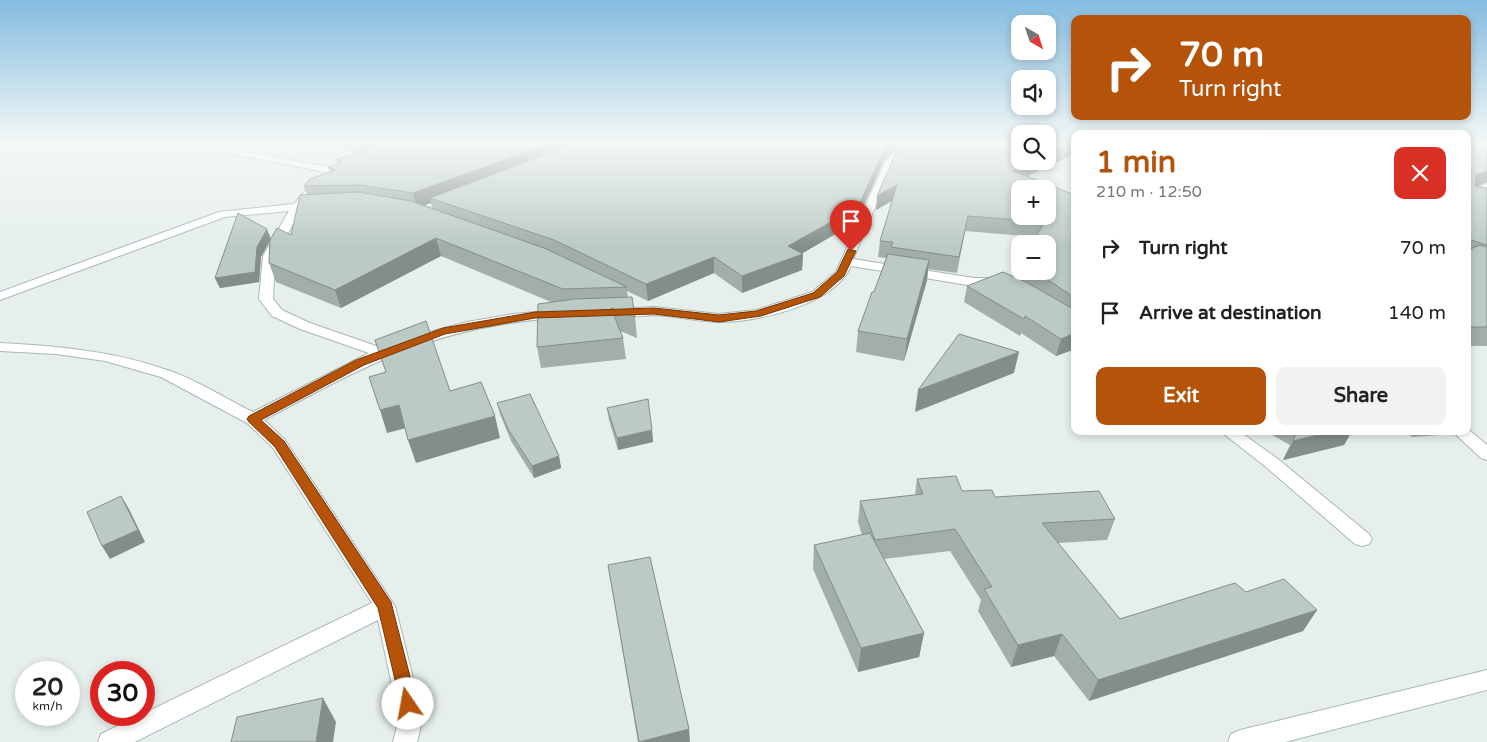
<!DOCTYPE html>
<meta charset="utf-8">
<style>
:root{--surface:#fff;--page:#f2f2f2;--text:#222;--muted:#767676;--accent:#b45309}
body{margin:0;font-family:"Varela Round",sans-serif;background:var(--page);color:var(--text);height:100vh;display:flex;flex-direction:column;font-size:19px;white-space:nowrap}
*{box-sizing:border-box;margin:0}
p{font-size:16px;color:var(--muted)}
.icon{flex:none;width:28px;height:28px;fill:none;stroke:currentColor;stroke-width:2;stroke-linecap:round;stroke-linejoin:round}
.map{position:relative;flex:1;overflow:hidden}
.panel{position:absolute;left:1071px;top:130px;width:400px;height:305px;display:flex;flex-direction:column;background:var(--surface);border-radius:10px;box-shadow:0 2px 8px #0003}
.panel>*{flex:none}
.top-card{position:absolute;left:1071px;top:15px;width:400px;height:105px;border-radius:10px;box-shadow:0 2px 8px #0003;background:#b45309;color:#fff;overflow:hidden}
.needle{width:32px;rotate:141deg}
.buttons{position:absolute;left:1011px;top:15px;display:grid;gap:10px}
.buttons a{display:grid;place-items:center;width:45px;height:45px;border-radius:10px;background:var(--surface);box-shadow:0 2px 8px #0003;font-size:25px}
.speed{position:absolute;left:15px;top:661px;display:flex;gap:10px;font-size:25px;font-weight:700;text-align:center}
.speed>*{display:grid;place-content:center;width:65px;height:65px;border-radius:50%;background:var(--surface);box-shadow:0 2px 8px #0003;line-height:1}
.speed small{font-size:12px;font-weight:400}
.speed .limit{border:8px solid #d22;background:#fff;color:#111}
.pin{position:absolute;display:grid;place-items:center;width:42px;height:42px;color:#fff;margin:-51px -21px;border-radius:50% 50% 50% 0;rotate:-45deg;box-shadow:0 0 5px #0007}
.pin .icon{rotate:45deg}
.me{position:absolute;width:55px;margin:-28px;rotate:348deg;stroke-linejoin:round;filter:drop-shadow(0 0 4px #0008)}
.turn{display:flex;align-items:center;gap:18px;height:105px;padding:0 25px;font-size:22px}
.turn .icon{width:65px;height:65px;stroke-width:2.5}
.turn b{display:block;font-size:35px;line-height:42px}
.round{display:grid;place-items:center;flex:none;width:52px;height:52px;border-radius:10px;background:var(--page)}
.overview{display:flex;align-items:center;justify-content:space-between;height:85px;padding:0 25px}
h1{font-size:30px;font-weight:700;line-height:38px;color:var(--accent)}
.action{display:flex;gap:10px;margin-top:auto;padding:10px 25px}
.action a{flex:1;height:58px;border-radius:10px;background:var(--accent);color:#fff;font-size:20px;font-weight:700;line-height:58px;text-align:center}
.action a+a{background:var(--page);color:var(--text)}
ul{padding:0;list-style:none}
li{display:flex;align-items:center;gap:15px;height:65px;padding:0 25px}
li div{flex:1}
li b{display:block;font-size:19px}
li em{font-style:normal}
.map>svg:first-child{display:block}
</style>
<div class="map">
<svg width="1487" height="742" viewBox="0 0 1487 742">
<rect width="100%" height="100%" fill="#e6efeb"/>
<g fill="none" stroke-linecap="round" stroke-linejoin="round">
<defs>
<path id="minor" d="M179 143H199L334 168 339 171 334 174Z
M904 143H914L894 163 853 259 974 278H996L1002 282 1001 285 974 286 851 266C834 305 758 322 720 322 698 322 676 316 655 315 644 315 614 321 607 313L614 309 654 307 719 314 756 310 812 292 836 272 885 162Z
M322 176 327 179 306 203 316 202 321 205 316 208 301 210 275 256 273 299 282 310 310 323 382 348 418 335 467 322 513 314 558 310 565 314 558 318C438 325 366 365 264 420L285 440 395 606 423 718 417 742H393L399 718 378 620 135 742H98L101 734 372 603 273 448 247 423 161 377 105 361 56 354 0 351V343C58 346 115 351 170 371 199 381 226 399 253 412L369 353 300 329 272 316 259 299 263 256 289 211 225 217 0 300V292L219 212 294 204 312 183Z
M1487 183V190L1468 200V193Z
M1468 429 1487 445V460L1481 458 1452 431H1468Z
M1220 431H1239L1278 459 1369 534 1372 539 1369 544 1362 546 1355 544 1266 467Z
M1487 670V690L1285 742H1228L1231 734 1240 730Z"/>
</defs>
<!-- minor casing -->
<use href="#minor" stroke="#a8b8b2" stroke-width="2"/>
<!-- minor -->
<use href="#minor" fill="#fff" fill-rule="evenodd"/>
</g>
<!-- wall -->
<path fill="#a1aea9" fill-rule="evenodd" d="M322 143H901L884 161 856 222 801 254H803L802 270 742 293 714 273 648 301 627 291 628 298 635 317 637 338 620 331 623 338 626 359 541 368 537 347 551 302 441 256 341 308 276 282 269 263 270 240 261 257 259 282 220 288 215 278 271 238 291 235 307 195 304 186 330 172 328 167 338 164 336 160 360 152ZM431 203 432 208 424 205Z
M905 143H1075V153L1028 176 1075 195V349L1056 356 1021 333 1020 336 964 302 967 286 1014 277 1017 264 1020 260V271H1048L1035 237 965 231 957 273 928 269 927 280 904 361 856 352 858 331 874 292 886 258 878 257 880 241 892 201 876 210Z
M1468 143 1487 146V182L1478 186 1487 188V346H1468Z
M497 403 559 456 561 468 534 478 511 441 500 414Z
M607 408 652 430 653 442 618 450 609 420Z
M1265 431H1352L1344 445 1283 460 1290 445Z
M1406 431H1454L1452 434 1412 437Z
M917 479 962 491 1115 519 1107 540 1058 543 1120 619 1246 592 1317 610 1303 631 1089 701 1054 656 1011 667 978 611 981 600 950 551 884 559 924 633 919 657 858 672 813 569 814 545 862 535 858 522 860 501 915 495Z
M608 565 690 742H638Z"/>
<!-- shaded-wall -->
<path fill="#838d89" d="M360 143H387H375L376 148 363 153Z
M551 143H588L430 198 431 203 417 208 413 193Z
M889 143H901L884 161 856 222 796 257 803 254 802 270 742 293V276L788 246Z
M1071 143H1075V153L1010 185 1013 171 1033 161H1048V154Z
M1487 171V182L1468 190 1476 175Z
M897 185 895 199 876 210 877 196Z
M267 229 271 239 261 257 259 282 220 288 215 278 257 247Z
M436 238 441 256 341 308 335 290Z
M714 257V273L648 301 646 284Z
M929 260 927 280 904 361 907 339Z
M1075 333V349L1056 356 1061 339Z
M1019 352 1014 373 915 412 918 390Z
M399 405 406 428 387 433 380 410Z
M495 416 500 438 416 463 408 440Z
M652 430 653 442 618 450 617 438Z
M1334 431H1352L1344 445 1283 460 1293 441Z
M559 456 561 468 534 478 532 466Z
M121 496 129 509 145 542 110 559 102 546Z
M1317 610 1303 631 1089 701 1098 680Z
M924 633 919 657 858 672 861 648Z
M1062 634 1054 656 1011 667 1018 645Z
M323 698 336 722 333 742H316Z
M689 729 690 742H640Z"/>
<!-- building -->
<path fill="#bbcac4" stroke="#838d89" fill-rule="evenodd" d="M375 143H551L413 193 360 185 304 186 310 179 335 170 328 167 342 162 336 160 382 145Z
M576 143H889L885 147 858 207 788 246 803 254 742 276 714 257 646 284 554 240 430 198Z
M905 143H1020V161H1033L1013 171 1075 195V298L1038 273 1034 271H1048V244H1031L1045 222 968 216 959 257 891 247 893 242 880 241 897 185 877 196 897 150ZM1020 189H1048V216H1020Z
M1048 143H1071L1048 154Z
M1468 143H1476L1487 146V171L1476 175 1475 186 1487 188V245L1468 239Z
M359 192 411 201 544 248 627 287 563 289 436 238 335 290 269 263 270 240 277 228 291 235 300 195Z
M238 213 267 229 257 247 255 272 215 278Z
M1480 245 1487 247V327H1468V250Z
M888 254 929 260 907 339 858 331 872 292H874Z
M1003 272 1026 282 1075 310V333L1061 339 1025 316 1024 319 967 286Z
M632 297 635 317 611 308 623 338 537 347 538 304 575 299Z
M426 321 450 391 481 382 495 416 408 440 399 405 380 410 369 377 386 372 375 340Z
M959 334 1019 352 918 390Z
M530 394 559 456 532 466 508 429 497 403Z
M648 399 652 430 617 438 607 408Z
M1297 431H1334L1293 441Z
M956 476 962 491 992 490 995 497 1099 491 1115 519 1042 523 1120 619 1235 583 1246 592 1284 579 1317 610 1098 680 1062 634 1018 645 984 589 992 587 955 529 875 540 860 501 923 494 917 479Z
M121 496 138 530 102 546 87 512Z
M870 533 924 633 861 648 814 545Z
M650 557 689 729 639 742 608 565Z
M323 698 316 742H231L237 717Z"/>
<!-- sky -->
<linearGradient id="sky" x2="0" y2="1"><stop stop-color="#84bce0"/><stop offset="0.58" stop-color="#f4f8f6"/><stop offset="1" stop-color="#f4f8f6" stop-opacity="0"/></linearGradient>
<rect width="1487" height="247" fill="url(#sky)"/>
<!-- route -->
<path fill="#b45309" stroke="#753606" d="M848 249 856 251 844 276 820 297 761 316 719 322 654 314 535 318 445 334 364 365 261 420 284 441 391 602 417 704 414 709 408 712 402 709 378 608 275 447 249 422 247 419 249 416 356 360 443 328 535 312 654 308 719 315 756 311 813 293 837 272Z"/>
</svg>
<div class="buttons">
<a><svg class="needle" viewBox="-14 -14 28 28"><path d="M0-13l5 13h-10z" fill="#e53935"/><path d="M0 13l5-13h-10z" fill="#767676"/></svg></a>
<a><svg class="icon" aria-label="sound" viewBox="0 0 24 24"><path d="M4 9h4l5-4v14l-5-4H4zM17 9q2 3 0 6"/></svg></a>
<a><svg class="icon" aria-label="search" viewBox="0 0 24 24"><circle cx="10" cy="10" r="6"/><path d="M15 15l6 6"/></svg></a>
<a>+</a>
<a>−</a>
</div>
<div class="speed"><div>20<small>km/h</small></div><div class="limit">30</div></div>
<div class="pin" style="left:851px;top:251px;background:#d93025"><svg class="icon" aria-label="arrive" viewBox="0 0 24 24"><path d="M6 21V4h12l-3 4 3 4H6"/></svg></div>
<svg class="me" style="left:408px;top:704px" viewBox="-20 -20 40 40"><circle r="19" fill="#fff"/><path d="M0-13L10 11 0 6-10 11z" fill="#b45309"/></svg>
<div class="top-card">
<div class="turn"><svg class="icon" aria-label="right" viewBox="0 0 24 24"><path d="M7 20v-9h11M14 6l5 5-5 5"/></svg><div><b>70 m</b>Turn right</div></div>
</div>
<section class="panel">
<div class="overview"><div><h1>1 min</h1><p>210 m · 12:50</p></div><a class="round" style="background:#d93025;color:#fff"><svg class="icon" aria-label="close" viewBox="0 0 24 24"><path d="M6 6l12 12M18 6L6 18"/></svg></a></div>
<ul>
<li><svg class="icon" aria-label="right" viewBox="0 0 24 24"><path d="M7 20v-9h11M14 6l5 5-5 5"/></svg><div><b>Turn right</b></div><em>70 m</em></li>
<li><svg class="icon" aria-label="arrive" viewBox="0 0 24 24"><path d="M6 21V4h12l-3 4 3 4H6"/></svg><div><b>Arrive at destination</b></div><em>140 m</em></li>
</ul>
<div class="action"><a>Exit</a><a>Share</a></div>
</section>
</div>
